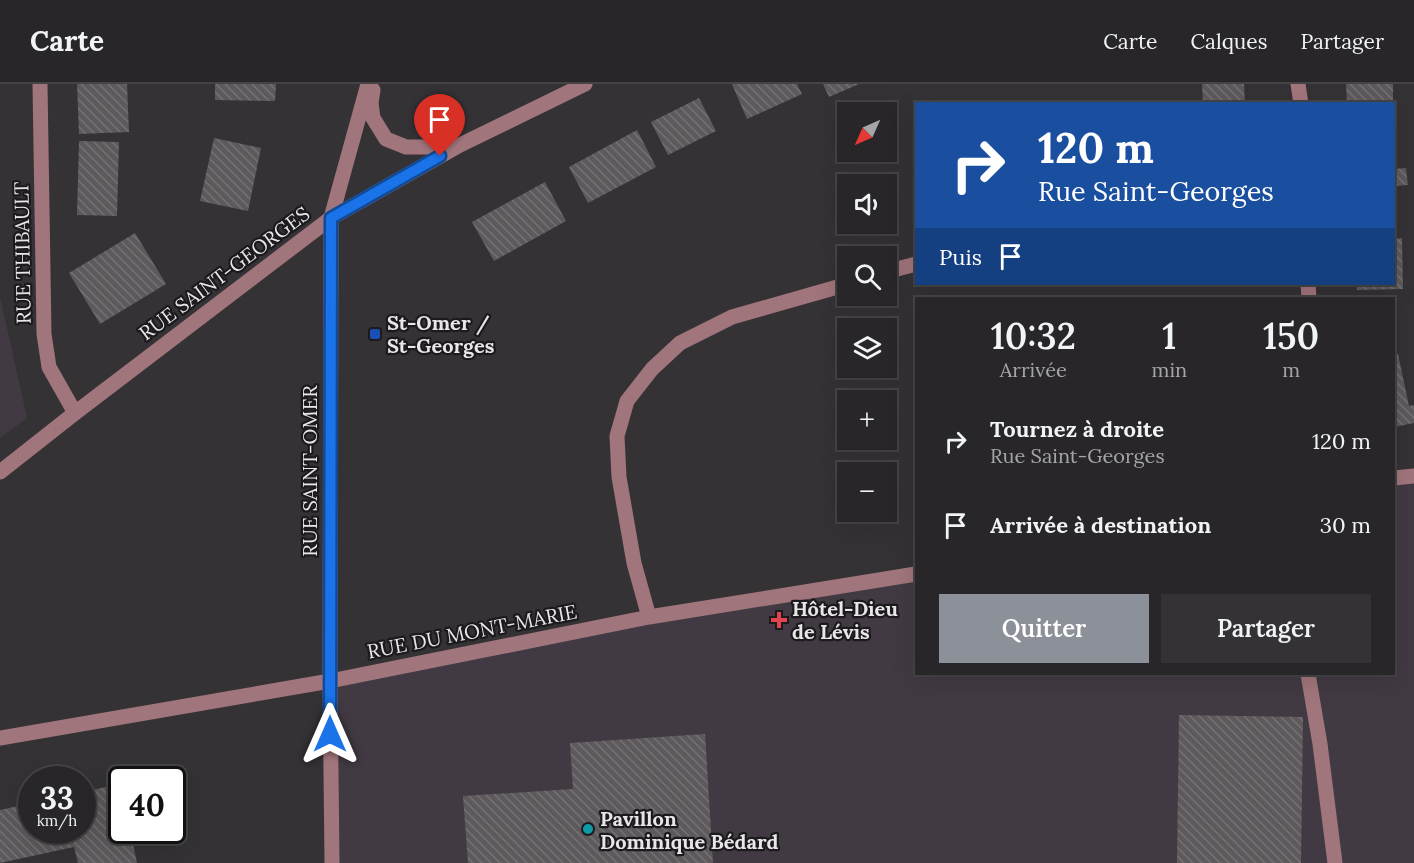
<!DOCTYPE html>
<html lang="fr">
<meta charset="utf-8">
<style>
:root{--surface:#282628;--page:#343234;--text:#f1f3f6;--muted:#a5a5a8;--line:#444345;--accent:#8c9099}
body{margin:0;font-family:Lora,serif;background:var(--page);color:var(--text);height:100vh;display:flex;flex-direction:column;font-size:22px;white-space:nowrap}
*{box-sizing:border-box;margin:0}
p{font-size:20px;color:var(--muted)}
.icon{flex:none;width:33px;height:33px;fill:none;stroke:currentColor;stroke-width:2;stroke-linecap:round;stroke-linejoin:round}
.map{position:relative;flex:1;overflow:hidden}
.sheet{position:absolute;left:915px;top:213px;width:480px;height:378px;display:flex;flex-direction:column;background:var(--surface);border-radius:0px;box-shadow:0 6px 24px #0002,0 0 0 2px var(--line)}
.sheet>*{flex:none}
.guide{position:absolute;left:915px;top:18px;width:480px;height:183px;border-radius:0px;box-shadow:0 6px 24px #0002,0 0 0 2px var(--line);background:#1a4fa0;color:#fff;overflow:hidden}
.needle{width:39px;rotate:225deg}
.fabs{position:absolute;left:837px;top:18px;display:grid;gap:12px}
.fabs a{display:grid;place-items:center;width:60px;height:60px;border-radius:0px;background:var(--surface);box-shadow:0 6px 24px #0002,0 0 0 2px var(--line);font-size:30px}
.speed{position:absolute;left:18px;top:682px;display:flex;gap:12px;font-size:30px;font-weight:700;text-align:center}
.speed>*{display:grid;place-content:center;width:78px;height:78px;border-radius:50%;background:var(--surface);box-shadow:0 6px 24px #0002,0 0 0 2px var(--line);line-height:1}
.speed small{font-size:15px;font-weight:400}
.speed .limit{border:3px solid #111;border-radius:9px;background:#fff;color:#111}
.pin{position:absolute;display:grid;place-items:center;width:51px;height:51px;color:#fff;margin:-62px -26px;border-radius:50% 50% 50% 0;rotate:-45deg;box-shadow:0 0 6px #0007}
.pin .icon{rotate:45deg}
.me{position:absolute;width:66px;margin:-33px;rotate:0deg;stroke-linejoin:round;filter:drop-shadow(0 0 4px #0008)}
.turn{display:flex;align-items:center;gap:21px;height:126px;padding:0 24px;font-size:27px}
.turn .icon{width:78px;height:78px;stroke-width:2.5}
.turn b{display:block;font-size:42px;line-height:51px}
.then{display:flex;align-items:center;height:57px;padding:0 24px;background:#0003;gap:12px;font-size:22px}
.eta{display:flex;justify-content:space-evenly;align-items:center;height:102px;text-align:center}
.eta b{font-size:36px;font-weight:600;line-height:42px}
.button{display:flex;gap:12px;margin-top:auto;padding:12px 24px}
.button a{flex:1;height:69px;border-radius:0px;background:var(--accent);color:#fff;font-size:24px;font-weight:600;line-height:69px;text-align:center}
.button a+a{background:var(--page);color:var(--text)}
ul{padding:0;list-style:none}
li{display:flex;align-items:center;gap:18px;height:84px;padding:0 24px}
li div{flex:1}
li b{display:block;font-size:22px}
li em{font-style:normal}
header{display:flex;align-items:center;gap:36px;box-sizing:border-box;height:84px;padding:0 30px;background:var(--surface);border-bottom:2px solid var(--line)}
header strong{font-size:28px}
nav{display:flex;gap:33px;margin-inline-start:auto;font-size:21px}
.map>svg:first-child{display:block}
</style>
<header>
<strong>Carte</strong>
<nav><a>Carte</a><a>Calques</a><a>Partager</a></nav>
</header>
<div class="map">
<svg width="1414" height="779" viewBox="0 0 1414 779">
<defs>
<pattern id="building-back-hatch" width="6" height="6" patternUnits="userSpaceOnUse" patternTransform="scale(1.5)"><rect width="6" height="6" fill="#5d595c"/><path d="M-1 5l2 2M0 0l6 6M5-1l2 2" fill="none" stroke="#747173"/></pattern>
</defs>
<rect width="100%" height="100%" fill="#353236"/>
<!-- built -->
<path fill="#423a43" d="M0 213 27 334 0 354Z
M1414 392V779H329L330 597 916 482V590H1394V394Z"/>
<!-- building -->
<path fill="url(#building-back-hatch)" d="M77 0H127L129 48 79 50Z
M215 0H276L275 17 215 16Z
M732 0H797L802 10 747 35Z
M823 0H859L829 13Z
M1202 0H1244L1245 20H1203Z
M1346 0H1393V20H1347Z
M699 14 716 47 668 71 651 38Z
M637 46 656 83 588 119 569 83Z
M214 54 261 64 248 127 200 117Z
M79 57 119 58 117 132 77 131Z
M1406 84 1408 101 1394 102V85Z
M545 98 566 137 494 177 472 138Z
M135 149 166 200 100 240 69 189Z
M1402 154 1403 205 1357 206V200H1394V155Z
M1398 270 1409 322 1414 321V339L1394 343V271Z
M1179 631 1303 633 1301 779H1177Z
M705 650 713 779H468L463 712 573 705 570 659Z
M120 700 122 709V747H130L137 779H78L74 763 0 779V726L32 719V747H82V708Z"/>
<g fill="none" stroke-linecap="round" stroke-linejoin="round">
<!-- minor -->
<path stroke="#a1757c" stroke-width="15" d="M40 0 44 250 49 283 75 329
M1298 0 1301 20
M373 6 371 19 373 34 386 55 406 63H429L454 61
M886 188 916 180
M1308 200 1309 214
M0 388 75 329 331 134 460 61 585 0
M1394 394 1414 392
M649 533 634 479 619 393 617 352 627 317 652 285 680 259 732 233 848 200
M1308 590 1320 660 1335 779
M0 654 330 597 649 533 916 490
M332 779 330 597 331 134 368 0"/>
</g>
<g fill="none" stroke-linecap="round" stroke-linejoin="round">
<defs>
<path id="route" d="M330 650 331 134 440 72"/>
</defs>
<!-- route casing -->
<use href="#route" stroke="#114b97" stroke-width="15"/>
<!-- route -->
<use href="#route" stroke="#1a73e8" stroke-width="10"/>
</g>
<!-- markers -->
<rect fill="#1a4fb4" stroke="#1c1a1c" stroke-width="2" x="369" y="244" width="12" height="12" rx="3"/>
<path fill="#e0444e" stroke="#1c1a1c" stroke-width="2" d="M776 527h6v6h6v6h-6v6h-6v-6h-6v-6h6z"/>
<circle fill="#0f9aa8" stroke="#1c1a1c" stroke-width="2" cx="588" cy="745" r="6"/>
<g text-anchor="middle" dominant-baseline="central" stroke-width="4.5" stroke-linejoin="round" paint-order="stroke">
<!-- street labels -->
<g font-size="20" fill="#e8e6e8" stroke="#1c1a1c">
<text transform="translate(22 169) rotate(-91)">RUE THIBAULT</text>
<text transform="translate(224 189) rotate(-37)">RUE SAINT-GEORGES</text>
<text transform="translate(309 387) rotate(-90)">RUE SAINT-OMER</text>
<text transform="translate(472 547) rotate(-11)">RUE DU MONT-MARIE</text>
</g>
<!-- poi labels -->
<g font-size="20" font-weight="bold" fill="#e8e6e8" stroke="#1c1a1c" text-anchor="start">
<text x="387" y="238">St-Omer /<tspan x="387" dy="23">St-Georges</tspan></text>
<text x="792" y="524">Hôtel-Dieu<tspan x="792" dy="23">de Lévis</tspan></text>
<text x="600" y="734">Pavillon<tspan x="600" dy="23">Dominique Bédard</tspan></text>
</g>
</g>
</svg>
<div class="fabs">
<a><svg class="needle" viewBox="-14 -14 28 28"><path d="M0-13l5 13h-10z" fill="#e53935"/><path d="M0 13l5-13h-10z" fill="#a5a5a8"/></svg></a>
<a><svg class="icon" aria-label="sound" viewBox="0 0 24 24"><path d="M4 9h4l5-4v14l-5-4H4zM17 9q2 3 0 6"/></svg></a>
<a><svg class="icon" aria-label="search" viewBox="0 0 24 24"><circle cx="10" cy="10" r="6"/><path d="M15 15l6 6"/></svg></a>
<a><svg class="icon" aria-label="layers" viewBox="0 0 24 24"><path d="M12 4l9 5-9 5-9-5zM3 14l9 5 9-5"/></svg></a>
<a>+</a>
<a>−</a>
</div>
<div class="speed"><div>33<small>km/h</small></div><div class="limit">40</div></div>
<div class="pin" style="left:440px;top:72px;background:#d93025"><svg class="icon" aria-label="arrive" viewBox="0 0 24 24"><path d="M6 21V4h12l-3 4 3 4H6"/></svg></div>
<svg class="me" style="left:330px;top:650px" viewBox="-20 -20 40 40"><path d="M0-17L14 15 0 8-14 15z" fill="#1a73e8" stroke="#fff" stroke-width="4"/></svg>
<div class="guide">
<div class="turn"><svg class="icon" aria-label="right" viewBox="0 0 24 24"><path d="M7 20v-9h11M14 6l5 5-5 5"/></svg><div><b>120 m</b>Rue Saint-Georges</div></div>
<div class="then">Puis<svg class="icon" aria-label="arrive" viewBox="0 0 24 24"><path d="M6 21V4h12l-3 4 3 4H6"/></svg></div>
</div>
<section class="sheet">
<div class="eta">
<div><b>10:32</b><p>Arrivée</p></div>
<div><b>1</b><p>min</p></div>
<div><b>150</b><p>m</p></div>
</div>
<ul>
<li><svg class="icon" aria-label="right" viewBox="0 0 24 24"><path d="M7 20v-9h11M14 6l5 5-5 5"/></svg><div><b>Tournez à droite</b><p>Rue Saint-Georges</p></div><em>120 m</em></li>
<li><svg class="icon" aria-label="arrive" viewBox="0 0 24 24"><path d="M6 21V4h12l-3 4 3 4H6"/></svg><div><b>Arrivée à destination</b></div><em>30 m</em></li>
</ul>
<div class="button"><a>Quitter</a><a>Partager</a></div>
</section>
</div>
